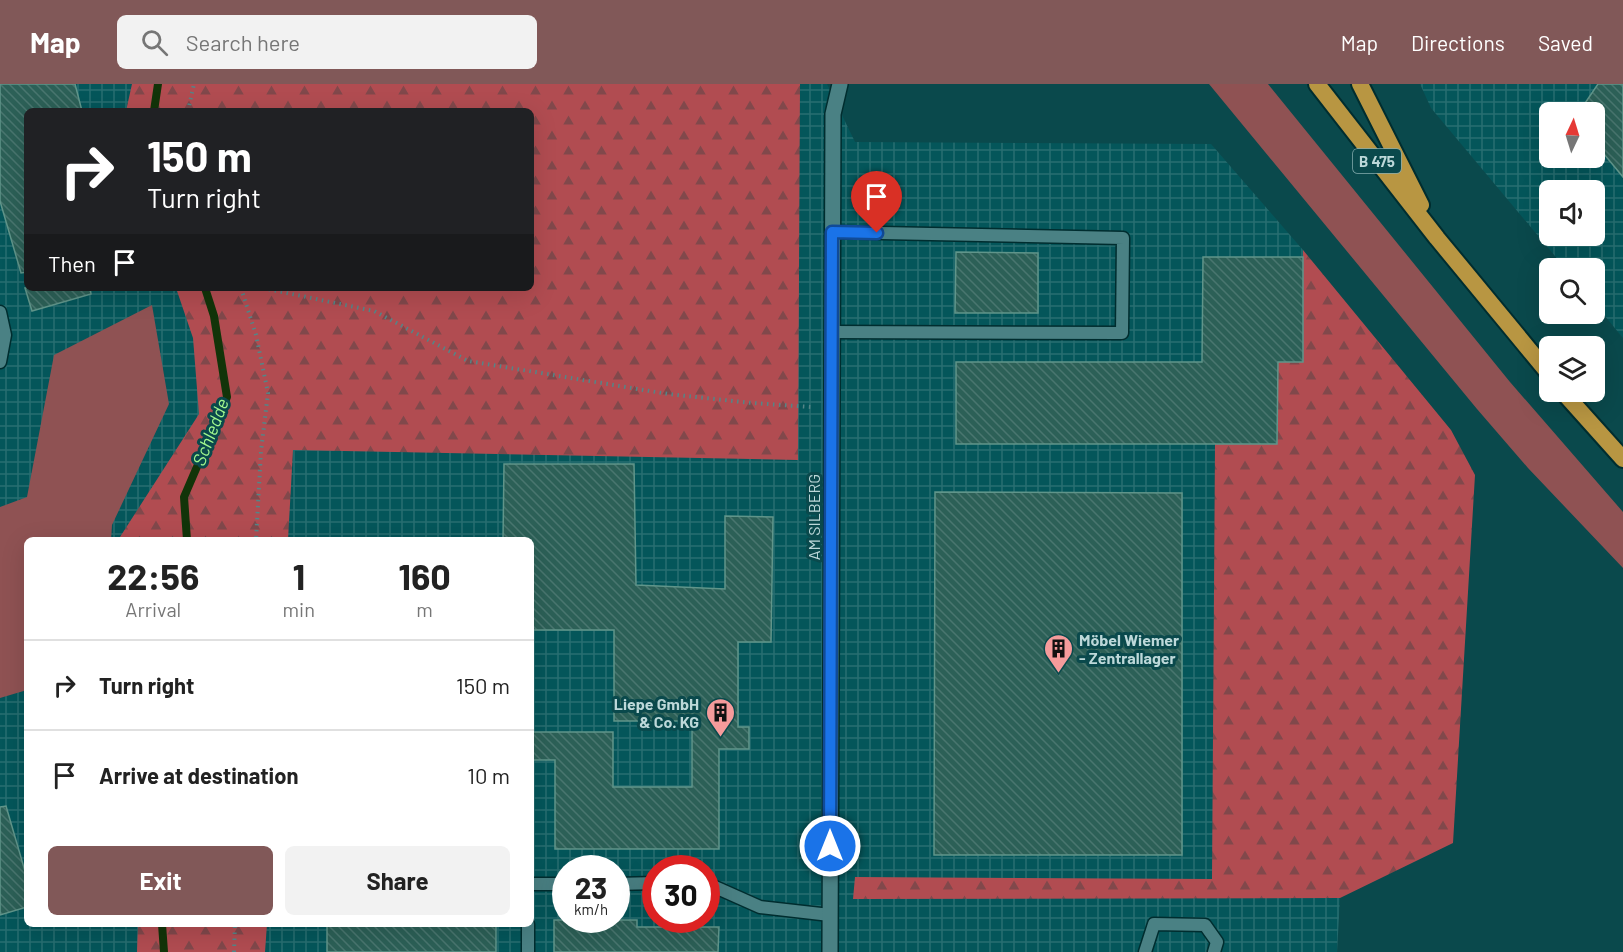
<!DOCTYPE html>
<meta charset="utf-8">
<style>
:root{--surface:#fff;--page:#f2f2f2;--text:#222;--muted:#767676;--line:#e0e0e0;--accent:#815858}
body{margin:0;font-family:Barlow,sans-serif;background:var(--page);color:var(--text);height:100vh;display:flex;flex-direction:column;font-size:22px;white-space:nowrap}
*{box-sizing:border-box;margin:0}
p{font-size:20px;color:var(--muted)}
.icon{flex:none;width:33px;height:33px;fill:none;stroke:currentColor;stroke-width:2;stroke-linecap:round;stroke-linejoin:round}
.map{position:relative;flex:1;overflow:hidden}
.sheet{position:absolute;left:24px;top:453px;width:510px;height:390px;display:flex;flex-direction:column;background:var(--surface);border-radius:9px;box-shadow:0 6px 24px #0002}
.sheet>*{flex:none}
.guide{position:absolute;left:24px;top:24px;width:510px;height:183px;border-radius:9px;box-shadow:0 6px 24px #0002;background:#202124;color:#fff;overflow:hidden}
.needle{width:39px;rotate:4deg}
.controls{position:absolute;left:1539px;top:18px;display:grid;gap:12px}
.controls a{display:grid;place-items:center;width:66px;height:66px;border-radius:9px;background:var(--surface);box-shadow:0 6px 24px #0002;font-size:30px}
.speed{position:absolute;left:552px;top:771px;display:flex;gap:12px;font-size:30px;font-weight:700;text-align:center}
.speed>*{display:grid;place-content:center;width:78px;height:78px;border-radius:50%;background:var(--surface);box-shadow:0 6px 24px #0002;line-height:1}
.speed small{font-size:15px;font-weight:400}
.speed .limit{border:9px solid #d22;background:#fff;color:#111}
.pin{position:absolute;display:grid;place-items:center;width:51px;height:51px;color:#fff;margin:-62px -26px;border-radius:50% 50% 50% 0;rotate:-45deg;box-shadow:0 0 6px #0007}
.pin .icon{rotate:45deg}
.me{position:absolute;width:66px;margin:-33px;rotate:0deg;stroke-linejoin:round;filter:drop-shadow(0 0 4px #0008)}
.turn{display:flex;align-items:center;gap:21px;height:126px;padding:0 24px;font-size:27px}
.turn .icon{width:78px;height:78px;stroke-width:2.5}
.turn b{display:block;font-size:42px;line-height:51px}
.then{display:flex;align-items:center;height:57px;padding:0 24px;background:#0003;gap:12px;font-size:22px}
.eta{display:flex;justify-content:space-evenly;align-items:center;height:102px;text-align:center}
.eta b{font-size:36px;font-weight:700;line-height:42px}
.primary-button{display:flex;gap:12px;margin-top:auto;padding:12px 24px}
.primary-button a{flex:1;height:69px;border-radius:9px;background:var(--accent);color:#fff;font-size:24px;font-weight:700;line-height:69px;text-align:center}
.primary-button a+a{background:var(--page);color:var(--text)}
ul{padding:0;list-style:none}
li{display:flex;align-items:center;gap:18px;height:90px;padding:0 24px;border-top:2px solid var(--line)}
li div{flex:1}
li b{display:block;font-size:22px}
li em{font-style:normal}
header{display:flex;align-items:center;gap:36px;box-sizing:border-box;height:84px;padding:0 30px;background:var(--accent);color:#fff}
header strong{font-size:28px}
nav{display:flex;gap:33px;margin-inline-start:auto;font-size:21px}
.search{width:420px;height:54px;background:var(--page);display:flex;align-items:center;gap:15px;box-sizing:border-box;padding:0 21px;border-radius:9px;color:var(--muted);font-size:22px}
.map>svg:first-child{display:block}
</style>
<header>
<strong>Map</strong>
<div class="search"><svg class="icon" aria-label="search" viewBox="0 0 24 24"><circle cx="10" cy="10" r="6"/><path d="M15 15l6 6"/></svg>Search here</div>
<nav><a>Map</a><a>Directions</a><a>Saved</a></nav>
</header>
<div class="map">
<svg width="1623" height="868" viewBox="0 0 1623 868">
<defs>
<pattern id="industrial-grid" width="8" height="8" patternUnits="userSpaceOnUse" patternTransform="scale(1.5)"><rect width="8" height="8" fill="#04565a"/><path d="M0 4h8M4 0v8" fill="none" stroke="#276e71"/></pattern>
<pattern id="forest-firs" width="22" height="20" patternUnits="userSpaceOnUse" patternTransform="scale(1.5)"><rect width="22" height="20" fill="#b14c51"/><path d="M5 1l3.5 6h-7zM16 11l3.5 6h-7z" fill="#81484b"/></pattern>
<pattern id="building-back-hatch" width="6" height="6" patternUnits="userSpaceOnUse" patternTransform="scale(1.5)"><rect width="6" height="6" fill="#2c6057"/><path d="M-1 5l2 2M0 0l6 6M5-1l2 2" fill="none" stroke="#49766f"/></pattern>
</defs>
<rect width="100%" height="100%" fill="#0a494c"/>
<!-- industrial -->
<path fill="url(#industrial-grid)" fill-rule="evenodd" d="M0 0H827L855 58 1211 60 1303 166V278H1278L1277 360 1215 361 1213 795 1340 814 1337 868H0ZM27 27H531V204H27ZM27 456H531V840H27ZM566 784H616V836H566ZM656 784H706V836H656Z
M1420 0H1623V254L1595 220 1594 184H1565L1431 24ZM1550 28H1594V74H1550ZM1550 106H1594V152H1550Z"/>
<!-- grass -->
<path fill="#8f5253" d="M1209 0H1268L1510 298 1623 428V484L1528 384 1477 325Z
M152 221 169 320 112 441 111 456H27V606L0 614V423L27 413 54 271Z"/>
<!-- forest -->
<path fill="url(#forest-firs)" d="M132 0H800L798 376 293 366 288 456H120V453L199 330 193 254 176 204H531V27H126Z
M1303 166 1451 346 1475 391 1453 759 1340 814 853 815 855 793 1212 795 1215 360H1277L1278 278H1303Z
M138 840H267L265 868H137Z"/>
<g fill="none" stroke-linecap="round" stroke-linejoin="round">
<!-- stream -->
<path stroke="#123409" stroke-width="8" d="M154 27 158 0
M187 456 184 413 227 313 214 232 205 204
M162 840 164 868"/>
</g>
<!-- building -->
<path fill="url(#building-back-hatch)" stroke="#60958a" stroke-width="1.5" d="M0 0H75L82 27H27V188L21 189 0 117Z
M1598 0H1623V93L1594 58V28H1579Z
M956 168 1038 169V229H955Z
M1203 173H1303V278H1278L1277 360H956V278H1202Z
M25 204H90L91 210 32 227Z
M504 380H634L636 501 725 505V432L773 433 771 558H738V643H749V665H719V765H555V676H531V648H613V703H692V637H614V546H531V456H503Z
M935 408 1182 409V771H934Z
M6 722 27 794V823L0 831V723Z
M554 836H637V843H719L718 868H554Z
M327 840H496V868H327Z"/>
<g fill="none" stroke-linecap="round" stroke-linejoin="round">
<defs>
<path id="service" d="M0 228 5 251 0 278
M832 248 1122 249 1123 154 832 148
M706 799 760 823 830 831
M531 800H566
M616 800 656 799
M528 840V868
M1145 868 1154 840 1205 841 1217 858 1214 868"/>
<path id="minor" d="M830 868 833 30 840 0"/>
<path id="trunk" d="M1317 0 1437 154 1550 291
M1360 0 1421 121
M1563 308 1623 375"/>
</defs>
<!-- service casing -->
<use href="#service" stroke="#002d2f" stroke-width="15"/>
<!-- minor casing -->
<use href="#minor" stroke="#002d2f" stroke-width="18"/>
<!-- trunk casing -->
<use href="#trunk" stroke="#002d2f" stroke-width="20"/>
<!-- path -->
<path stroke="#558587" stroke-width="4" stroke-dasharray="1.5 4.5" stroke-linecap="butt" d="M188 27 194 0
M241 204 256 251 268 309 261 367 256 456
M263 204 374 227 468 277 668 310 752 319 811 323
M234 868 235 840"/>
<!-- service -->
<use href="#service" stroke="#4a8184" stroke-width="12"/>
<!-- minor -->
<use href="#minor" stroke="#4a8184" stroke-width="15"/>
<!-- trunk -->
<use href="#trunk" stroke="#b89642" stroke-width="16"/>
</g>
<g fill="none" stroke-linecap="round" stroke-linejoin="round">
<defs>
<path id="route" d="M830 762 832 148 877 149"/>
</defs>
<!-- route casing -->
<use href="#route" stroke="#114b97" stroke-width="15"/>
<!-- route -->
<use href="#route" stroke="#1a73e8" stroke-width="10"/>
</g>
<!-- icons -->
<defs>
<symbol id="building-pin" viewBox="-11 -11 22 30"><path d="M0 17L-7.5 6A9.5 9.5 0 1 1 7.5 6Z" fill="#f59b9b" stroke="#0a494c"/><path d="M-4-6H4V6H1V3H-1V6H-4ZM-2.5-4.3h1.7v1.8h-1.7ZM.8-4.3h1.7v1.8H.8ZM-2.5-1h1.7V.8h-1.7ZM.8-1h1.7V.8H.8Z" fill="#111"/></symbol>
</defs>
<g fill-rule="evenodd">
<use href="#building-pin" x="1042" y="548" width="33" height="45"/>
<use href="#building-pin" x="704" y="612" width="33" height="45"/>
</g>
<g text-anchor="middle" dominant-baseline="central" stroke-width="6" stroke-linejoin="round" paint-order="stroke">
<!-- shield labels -->
<rect fill="#0a494c" stroke="#87adaf" stroke-width="1.5" x="1353" y="65" width="48" height="24" rx="4.5"/>
<g font-size="15" font-weight="bold" fill="#bdd8d9">
<text x="1377" y="77">B 475</text>
</g>
<!-- street labels -->
<g font-size="16" fill="#bdd8d9" stroke="#0a494c">
<text transform="translate(813 433) rotate(-90)">AM SILBERG</text>
</g>
<!-- poi labels -->
<g font-size="16" font-weight="bold" fill="#bdd8d9" stroke="#0a494c" text-anchor="start">
<text x="1079" y="555">Möbel Wiemer<tspan x="1079" dy="18">- Zentrallager</tspan></text>
<text x="699" y="619" text-anchor="end">Liepe GmbH<tspan x="699" dy="18">&amp; Co. KG</tspan></text>
</g>
<!-- water labels -->
<g font-size="18" font-style="italic" fill="#a2f88e" stroke="#0a494c">
<text transform="translate(210 348) rotate(-69)">Schledde</text>
</g>
</g>
</svg>
<div class="controls">
<a><svg class="needle" viewBox="-14 -14 28 28"><path d="M0-13l5 13h-10z" fill="#e53935"/><path d="M0 13l5-13h-10z" fill="#767676"/></svg></a>
<a><svg class="icon" aria-label="sound" viewBox="0 0 24 24"><path d="M4 9h4l5-4v14l-5-4H4zM17 9q2 3 0 6"/></svg></a>
<a><svg class="icon" aria-label="search" viewBox="0 0 24 24"><circle cx="10" cy="10" r="6"/><path d="M15 15l6 6"/></svg></a>
<a><svg class="icon" aria-label="layers" viewBox="0 0 24 24"><path d="M12 4l9 5-9 5-9-5zM3 14l9 5 9-5"/></svg></a>
</div>
<div class="speed"><div>23<small>km/h</small></div><div class="limit">30</div></div>
<div class="pin" style="left:877px;top:149px;background:#d93025"><svg class="icon" aria-label="arrive" viewBox="0 0 24 24"><path d="M6 21V4h12l-3 4 3 4H6"/></svg></div>
<svg class="me" style="left:830px;top:762px" viewBox="-20 -20 40 40"><circle r="17" fill="#1a73e8" stroke="#fff" stroke-width="3"/><path d="M0-11L8 9 0 5-8 9z" fill="#fff"/></svg>
<div class="guide">
<div class="turn"><svg class="icon" aria-label="right" viewBox="0 0 24 24"><path d="M7 20v-9h11M14 6l5 5-5 5"/></svg><div><b>150 m</b>Turn right</div></div>
<div class="then">Then<svg class="icon" aria-label="arrive" viewBox="0 0 24 24"><path d="M6 21V4h12l-3 4 3 4H6"/></svg></div>
</div>
<section class="sheet">
<div class="eta">
<div><b>22:56</b><p>Arrival</p></div>
<div><b>1</b><p>min</p></div>
<div><b>160</b><p>m</p></div>
</div>
<ul>
<li><svg class="icon" aria-label="right" viewBox="0 0 24 24"><path d="M7 20v-9h11M14 6l5 5-5 5"/></svg><div><b>Turn right</b></div><em>150 m</em></li>
<li><svg class="icon" aria-label="arrive" viewBox="0 0 24 24"><path d="M6 21V4h12l-3 4 3 4H6"/></svg><div><b>Arrive at destination</b></div><em>10 m</em></li>
</ul>
<div class="primary-button"><a>Exit</a><a>Share</a></div>
</section>
</div>
